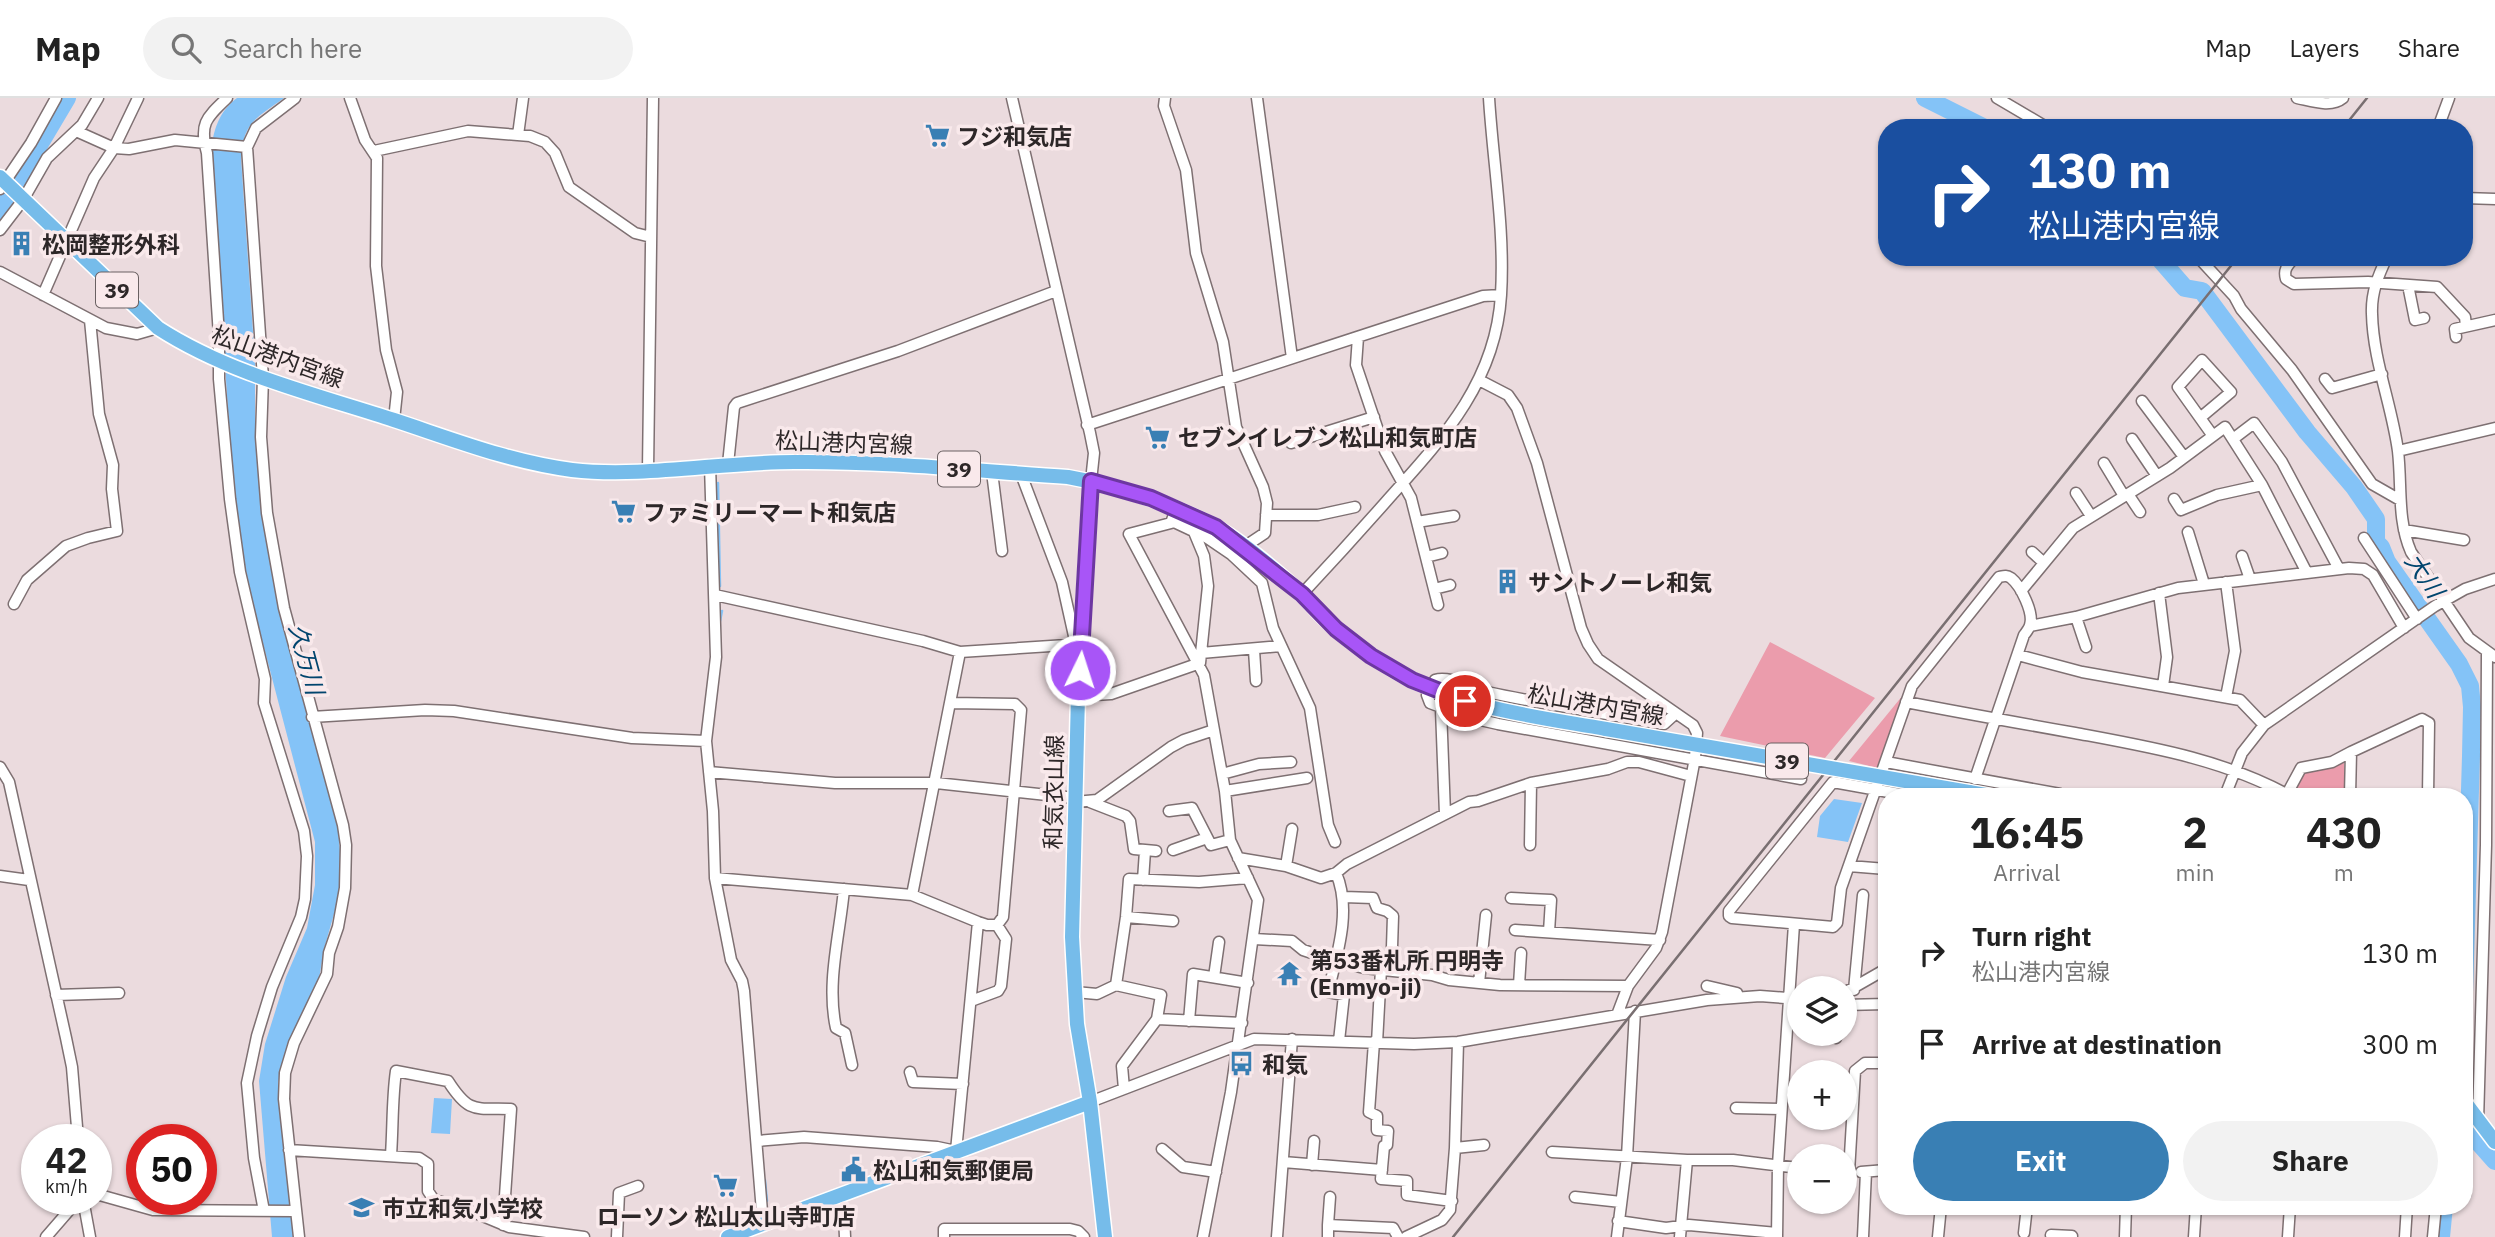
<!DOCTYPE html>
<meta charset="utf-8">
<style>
:root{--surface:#fff;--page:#f2f2f2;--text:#222;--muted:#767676;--line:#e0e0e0;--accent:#397fb4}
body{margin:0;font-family:"IBM Plex Sans","Noto Sans JP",sans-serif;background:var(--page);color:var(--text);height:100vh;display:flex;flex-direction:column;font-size:26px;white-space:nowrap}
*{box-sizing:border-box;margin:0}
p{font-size:23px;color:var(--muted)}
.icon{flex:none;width:38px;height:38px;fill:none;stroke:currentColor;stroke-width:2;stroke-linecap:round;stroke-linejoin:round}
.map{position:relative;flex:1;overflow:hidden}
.side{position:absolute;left:1878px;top:690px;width:595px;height:427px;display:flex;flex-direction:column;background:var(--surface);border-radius:28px;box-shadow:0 2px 5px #0004}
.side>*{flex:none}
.banner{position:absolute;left:1878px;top:21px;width:595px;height:147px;border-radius:28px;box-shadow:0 2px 5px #0004;background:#1a4fa0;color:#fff;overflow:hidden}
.buttons{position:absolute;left:1787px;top:878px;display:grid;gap:14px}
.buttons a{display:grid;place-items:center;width:70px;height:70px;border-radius:50%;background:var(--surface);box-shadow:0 2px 5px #0004;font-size:35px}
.speed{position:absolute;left:21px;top:1026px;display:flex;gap:14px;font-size:35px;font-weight:700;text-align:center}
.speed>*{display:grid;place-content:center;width:91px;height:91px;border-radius:50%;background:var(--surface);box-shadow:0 2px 5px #0004;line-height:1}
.speed small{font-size:18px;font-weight:400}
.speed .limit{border:10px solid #d22;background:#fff;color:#111}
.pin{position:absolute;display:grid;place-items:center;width:60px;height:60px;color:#fff;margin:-30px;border:4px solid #fff;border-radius:50%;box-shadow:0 2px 7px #0007}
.me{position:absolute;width:77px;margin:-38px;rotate:4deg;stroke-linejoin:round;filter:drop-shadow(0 0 5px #0008)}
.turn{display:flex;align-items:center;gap:24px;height:147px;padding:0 35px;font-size:32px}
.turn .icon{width:91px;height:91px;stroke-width:2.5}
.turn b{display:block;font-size:49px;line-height:60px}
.eta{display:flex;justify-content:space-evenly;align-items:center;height:119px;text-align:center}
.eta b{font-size:42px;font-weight:800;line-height:49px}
.cta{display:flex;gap:14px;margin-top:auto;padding:14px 35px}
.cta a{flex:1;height:80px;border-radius:42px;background:var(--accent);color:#fff;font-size:28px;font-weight:800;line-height:80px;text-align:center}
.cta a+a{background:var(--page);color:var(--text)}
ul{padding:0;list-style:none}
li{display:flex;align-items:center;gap:21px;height:91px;padding:0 35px}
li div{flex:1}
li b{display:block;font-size:26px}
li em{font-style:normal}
header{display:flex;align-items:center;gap:42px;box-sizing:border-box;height:98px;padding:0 35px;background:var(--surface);border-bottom:2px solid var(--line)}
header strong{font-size:33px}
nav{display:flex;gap:38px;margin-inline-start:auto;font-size:24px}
.search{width:490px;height:63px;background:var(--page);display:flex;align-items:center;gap:18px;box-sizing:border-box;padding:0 24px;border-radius:38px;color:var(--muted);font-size:26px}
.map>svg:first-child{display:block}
</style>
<header>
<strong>Map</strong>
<div class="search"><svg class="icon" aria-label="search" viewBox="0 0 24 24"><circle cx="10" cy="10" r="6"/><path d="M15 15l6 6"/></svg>Search here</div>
<nav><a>Map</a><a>Layers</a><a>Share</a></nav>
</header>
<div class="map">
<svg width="2495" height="1139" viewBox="0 0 2495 1139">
<rect width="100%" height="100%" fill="#ebdbde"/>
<!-- green -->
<path fill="#eb9cac" d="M1770 544 1875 600 1825 660 1720 638Z
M1908 591 1882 671 1849 663Z
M2344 665V698H2298L2292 695 2304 673Z"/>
<!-- water -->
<path fill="#84c3f7" d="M237 0H284C257 20 243 24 241 60L255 263V328L263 418 278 508 337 722 341 763 338 802 324 851 319 881 288 946 278 985 293 1139H272L259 983 265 946 286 879 307 830 315 787V744L244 473 233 388 211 54C213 33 219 13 237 0Z
M1834 701 1862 705 1848 744 1817 739 1820 718Z
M434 1000 452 1001 450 1036 431 1035Z"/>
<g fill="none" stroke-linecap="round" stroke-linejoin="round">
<!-- stream -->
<path stroke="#84c3f7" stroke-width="2.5" d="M718 385 720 488
M720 523 722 513
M765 1082 767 1103"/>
<!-- river -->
<path stroke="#84c3f7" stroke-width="18" d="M1925 0 1985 30
M0 113 67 0
M2158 159 2185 190 2202 193 2307 334 2354 389 2376 421V444L2381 449 2387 464 2459 566 2470 588 2472 609 2471 658 2464 894
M2464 1028 2495 1063
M2441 1139 2444 1108"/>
<defs>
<path id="minor" d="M227 0C206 20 199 26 207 55L219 238V281L230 401 240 474 265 581 264 605 304 733 307 758 305 801 301 819 272 889 257 938 247 985 254 1060 264 1113
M295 0 256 30 247 49 263 280 261 339 267 415 284 510 343 727 346 747 345 790 338 829 329 855 327 876 294 945 285 975 284 1001 299 1139
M350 0 365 42 377 60 376 168 386 252 397 294 394 322
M1012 0 1090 335 1094 355 1091 383
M1165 0 1164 8 1186 72 1196 155 1223 244 1236 329 1263 389 1267 405 1265 435 1244 449
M1257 0 1292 260
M1997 0 2048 30
M2297 0C2312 3 2331 10 2343 0
M2438 30 2449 0
M76 33 114 50 129 51 175 42 247 49
M518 37 523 0
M374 53 468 33 530 38 545 44 555 55 569 89 635 135 651 139
M0 91 31 45 56 0
M2464 100 2495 101
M0 132 23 102 47 60 82 27 98 0
M2198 159 2234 198 2241 211 2292 272 2372 386 2400 402
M2295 159C2288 167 2283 171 2286 181L2294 186 2368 184 2437 189 2465 219 2466 228
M2387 159C2378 178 2371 195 2372 216 2373 262 2392 308 2398 353 2402 388 2397 422 2411 454L2469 540 2495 559
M0 174 106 230 137 236 158 230
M2408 187 2415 222 2424 220
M43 197 94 80 114 50 138 0
M1358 239 1356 267 1385 353 1411 400 1438 507
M2456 239 2455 231 2495 222
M2325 281 2332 290 2382 276
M1479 282 1508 297 1517 310 1537 365 1581 530 1588 546 1598 561 1693 627 1697 635 1695 660 1662 834 1656 850 1628 888 1617 917
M2142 303 2184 359
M2200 320 2231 294 2202 262 2178 289 2213 338
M1087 327 1483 198 1501 197
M2132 341 2157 378
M2233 341 2254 325 2282 364 2339 471
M1291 345 1374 319
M2398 353 2495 330
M2104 365 2124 398
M728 366 734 309 737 305 898 253 1056 193
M710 367 716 559 706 643 713 713 715 780 731 862 742 883 744 893 763 1126
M648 372 653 0
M992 374 1002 453
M1021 376 1062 484 1076 547
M2076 395 2091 418
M2128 396 2140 414
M2174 401 2181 412 2217 397 2262 387
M1176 411 1171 425 1129 436 1204 577 1225 693 1230 742 1258 802 1231 994 1203 1139
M1266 417H1318L1355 409
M1172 423 1206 439 1231 456 1262 485 1273 530 1310 610 1328 727 1335 744
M1417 424 1454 418
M2404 432 2464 442
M2188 434 2204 486
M2364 440 2417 521
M2032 454 2044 465
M2242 458 2250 481
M1426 459 1442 455
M2226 484 2235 553 2226 599
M1434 491 1450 487
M2021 493 2073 430 2170 370 2225 329 2262 387 2307 475
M2159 495 2167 559 2163 588
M1302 496C1332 464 1362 431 1391 398 1445 338 1496 282 1501 197 1505 131 1493 65 1489 0
M715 497 923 543 960 554 1082 546
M14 506 27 482 66 448 88 440 117 433 112 391 113 367 99 316 90 222
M2076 519 2086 549
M2030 528 2076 519 2178 490 2349 470 2364 471 2373 477 2404 530
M1254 552 1256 583
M1201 555 1281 548
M2018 557 2082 574 2240 602 2264 627
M1078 598 1111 596 1200 565 1208 488 1204 458 1194 434
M1906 604C1963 615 2019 625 2075 635 2150 649 2223 661 2290 698
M1441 611 1445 716
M1675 616 1664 626C1605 615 1546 607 1487 594 1472 591 1450 577 1435 582L1427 597 1430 605 1467 619 1498 626 1801 681
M312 619 425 612 454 613 632 640 706 643
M1886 664 2060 696 2062 698
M0 669 9 684 66 940 72 969 78 1041
M709 674 835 685H936L1075 700
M1222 676 1259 666 1291 664
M1225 693 1307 680
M2287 696 2301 670 2332 664 2351 654 2422 621 2429 625 2428 698
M1911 698 1833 684 1729 813V818L1732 820 1833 829 1837 825 1841 790 1912 588 1999 479C2004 478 2006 477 2011 480 2021 488 2034 515 2030 527 2030 529 2025 536 2024 537L1975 681
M2225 698 2242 655 2264 627 2435 508 2465 491 2495 481
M2350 698 2351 654
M1075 704 1097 702 1171 649 1184 642 1214 632
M1090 704 1126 718 1130 723 1134 751 1156 753
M1169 713 1192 710 1211 747 1230 742
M1530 747 1531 685
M1173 752 1207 740
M1238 760 1286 768 1321 780 1336 775 1347 766 1469 704 1478 703 1531 685 1608 671 1627 664H1639L1691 678
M1286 768 1292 731
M1849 768 1886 771
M1336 775C1352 812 1337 857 1328 894L1344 897 1339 943
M0 778 29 782
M715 780 912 797 978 824 987 827H997L1003 819 1021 612 1015 606 951 605
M1143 782 1145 753
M844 791C840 836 826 885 836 930L845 935 852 967
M912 797 960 554
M1344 799 1373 800 1377 810 1387 813 1393 818 1392 849 1395 854 1393 873
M1511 800 1551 802 1549 834
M1126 819 1173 823
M1515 832 1660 842
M1254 841 1292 843 1303 852 1336 863 1364 870 1432 877 1449 882 1500 887 1628 888
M1214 879 1219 844
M1479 885 1486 817
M1116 887 1161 897 1157 921 1122 968 1124 991
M1519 887 1521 855
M1707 888 1737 895 1738 899
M1854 892 1863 797
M1075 894 1097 896 1116 887 1126 819 1129 781 1199 784 1248 780
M1844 895 1886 871
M56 897 119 895
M971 903 998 893 1001 888 1006 841 997 827
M1844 907 1886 906
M1157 921 1242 925
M1189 923 1193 876 1248 885
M1836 940 1837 936
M1374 944 1369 1014 1377 1018V1032L1388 1033 1387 1047 1384 1048 1381 1081 1407 1083V1097L1452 1103
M1377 945 1381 871
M910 974 913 984 963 986
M1090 1004 1254 941 1414 946 1458 944 1707 902 1760 898 1799 901
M1736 1010 1781 1011
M2478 1023 2486 747 2487 555
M757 1043 804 1039 937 1049 956 1053 978 824
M1455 1050 1484 1047
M1162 1051 1183 1069 1216 1074
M289 1052 419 1060 428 1066V1093L434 1102 461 1109 509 1129 584 1139
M1552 1054 1687 1062
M391 1057C393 1029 392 1001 396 973L448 983C469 1016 475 1010 511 1011L503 1127
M1283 1064 1382 1072
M1312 1067 1314 1043
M1849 1074 1855 973 1865 965H1886
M1861 1074 1886 1072
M96 1096 153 1112 295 1113
M2464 1097H2465
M837 1098 844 1118 845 1139
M1575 1099 1621 1104
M83 1101 90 1139
M1618 1123 1666 1130 1689 1127 1777 1135
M1328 1127 1330 1099
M2024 1135 2027 1108
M2051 1137 2072 1138
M46 1139 79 1101
M617 1139 619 1095 638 1088
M944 1139V1131H1070L1078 1133 1084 1139
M1277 1139 1292 941
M1328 1139V1127L1393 1130 1398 1139
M1406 1139 1442 1122 1450 1112 1455 1050 1458 944
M1617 1139 1627 1059 1635 913
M1680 1139 1687 1062H1733L1799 1070
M1777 1139 1778 1067 1794 826
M1863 1139 1866 1074
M1938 1139 1941 1108
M2125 1139 2126 1108
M2194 1139 2196 1108
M2288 1139 2290 1108
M2405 1139 2407 1108
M2433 1139 2436 1108"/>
<path id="major" d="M0 79 158 230C229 276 314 296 394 322 452 341 510 364 572 372 642 380 722 364 794 364 885 363 977 373 1068 379 1118 388 1169 405 1214 428 1239 441 1282 477 1302 497 1310 504 1316 513 1324 520 1344 540 1368 556 1392 571 1457 610 1533 618 1606 631
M1091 383 1078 598 1072 839 1077 926 1090 1004 1105 1139
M1969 694 1991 698
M2464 1003 2495 1044
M728 1139 1090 1004"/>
</defs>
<!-- minor casing -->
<use href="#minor" stroke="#7e7072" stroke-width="13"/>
<!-- major casing -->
<use href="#major" stroke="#fff" stroke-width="17"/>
<!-- minor -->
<use href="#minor" stroke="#fff" stroke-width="10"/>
<!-- major -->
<use href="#major" stroke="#76bcea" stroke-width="14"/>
<!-- rail -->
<path stroke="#796f71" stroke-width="2.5" d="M2343 30 2367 0
M1453 1139 2238 159"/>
<defs>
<path id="major-bridge" d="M1606 631 1969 694"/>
</defs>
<!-- major-bridge casing -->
<use href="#major-bridge" stroke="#fff" stroke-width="17" stroke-linecap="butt"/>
<!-- major-bridge -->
<use href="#major-bridge" stroke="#76bcea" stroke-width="14"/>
</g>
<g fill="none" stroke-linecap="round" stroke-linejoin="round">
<defs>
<path id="route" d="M1080 572 1091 383 1151 400 1216 429 1302 496 1336 531 1371 558 1412 582 1465 603"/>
</defs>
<!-- route casing -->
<use href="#route" stroke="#6d37a1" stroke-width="18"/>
<!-- route -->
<use href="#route" stroke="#a855f7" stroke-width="12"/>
</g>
<!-- icons -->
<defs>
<symbol id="supermarket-bare" viewBox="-9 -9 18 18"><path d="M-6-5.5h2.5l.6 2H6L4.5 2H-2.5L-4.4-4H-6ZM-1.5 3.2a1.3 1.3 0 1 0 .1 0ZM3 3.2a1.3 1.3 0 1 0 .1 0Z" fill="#397fb4" stroke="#f9e9eb" stroke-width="2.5" paint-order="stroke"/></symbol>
<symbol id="building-bare" viewBox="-9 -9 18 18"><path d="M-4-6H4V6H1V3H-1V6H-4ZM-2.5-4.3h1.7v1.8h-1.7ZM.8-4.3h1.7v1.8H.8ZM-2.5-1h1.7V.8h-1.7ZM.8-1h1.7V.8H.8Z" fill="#397fb4" stroke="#f9e9eb" stroke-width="2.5" paint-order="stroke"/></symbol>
<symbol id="temple-bare" viewBox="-9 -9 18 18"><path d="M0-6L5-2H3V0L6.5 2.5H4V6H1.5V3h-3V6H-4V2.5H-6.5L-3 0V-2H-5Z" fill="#397fb4" stroke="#f9e9eb" stroke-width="2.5" paint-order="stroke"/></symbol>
<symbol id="bus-bare" viewBox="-9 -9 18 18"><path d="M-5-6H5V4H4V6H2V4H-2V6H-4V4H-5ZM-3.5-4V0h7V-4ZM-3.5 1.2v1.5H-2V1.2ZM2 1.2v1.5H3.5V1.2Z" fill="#397fb4" stroke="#f9e9eb" stroke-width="2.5" paint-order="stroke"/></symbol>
<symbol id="civic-bare" viewBox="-9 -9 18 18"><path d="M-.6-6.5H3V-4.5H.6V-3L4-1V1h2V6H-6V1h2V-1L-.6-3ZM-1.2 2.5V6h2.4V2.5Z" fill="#397fb4" stroke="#f9e9eb" stroke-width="2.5" paint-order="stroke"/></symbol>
<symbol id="school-bare" viewBox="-9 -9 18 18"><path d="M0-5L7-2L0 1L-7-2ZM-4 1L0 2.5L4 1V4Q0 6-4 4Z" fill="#397fb4" stroke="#f9e9eb" stroke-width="2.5" paint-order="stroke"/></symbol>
</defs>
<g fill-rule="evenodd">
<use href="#supermarket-bare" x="920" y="20" width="35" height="35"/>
<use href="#building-bare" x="4" y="128" width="35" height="35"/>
<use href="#supermarket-bare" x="1140" y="322" width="35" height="35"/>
<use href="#supermarket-bare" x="606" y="396" width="35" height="35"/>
<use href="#building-bare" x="1490" y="466" width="35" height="35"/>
<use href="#temple-bare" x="1272" y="858" width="35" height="35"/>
<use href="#bus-bare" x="1224" y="948" width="35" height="35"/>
<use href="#civic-bare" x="836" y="1054" width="35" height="35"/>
<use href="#supermarket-bare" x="708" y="1070" width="35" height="35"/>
<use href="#school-bare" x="344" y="1092" width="35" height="35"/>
</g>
<g text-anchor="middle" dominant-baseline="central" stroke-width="7" stroke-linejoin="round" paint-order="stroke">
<!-- shield labels -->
<g fill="#f9e9eb" stroke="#6a6162" stroke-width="2">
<rect x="96" y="174.5" width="42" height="35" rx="5"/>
<rect x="938" y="353.5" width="42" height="35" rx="5"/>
<rect x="1766" y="645.5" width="42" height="35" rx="5"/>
</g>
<g font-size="21" font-weight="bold" fill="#2d2728">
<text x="117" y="192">39</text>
<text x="959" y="371">39</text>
<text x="1787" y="663">39</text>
</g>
<!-- poi labels -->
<g font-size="23" font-weight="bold" fill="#2d2728" stroke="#f9e9eb" text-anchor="start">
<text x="957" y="38">フジ和気店</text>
<text x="42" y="146">松岡整形外科</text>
<text x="1178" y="339">セブンイレブン松山和気町店</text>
<text x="643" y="414">ファミリーマート和気店</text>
<text x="1528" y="484">サントノーレ和気</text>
<text x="1310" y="862">第53番札所 円明寺<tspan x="1310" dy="26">(Enmyo-ji)</tspan></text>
<text x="1262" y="966">和気</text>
<text x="873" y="1072">松山和気郵便局</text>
<text x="382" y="1110">市立和気小学校</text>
<text x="726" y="1118" text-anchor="middle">ローソン 松山太山寺町店</text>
</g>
<!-- street labels -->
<g font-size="23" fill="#2d2728" stroke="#f9e9eb">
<text transform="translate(278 258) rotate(20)">松山港内宮線</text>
<text transform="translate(844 344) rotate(2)">松山港内宮線</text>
<text transform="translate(1596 606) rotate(10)">松山港内宮線</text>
<text transform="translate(1053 694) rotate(-89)">和気衣山線</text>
</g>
<!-- water labels -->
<g font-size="24" font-style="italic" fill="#01456e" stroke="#f9e9eb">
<text transform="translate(2425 477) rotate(56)">大川</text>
<text transform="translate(307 561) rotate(75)">久万川</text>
</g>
</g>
</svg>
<div class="buttons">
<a><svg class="icon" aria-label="layers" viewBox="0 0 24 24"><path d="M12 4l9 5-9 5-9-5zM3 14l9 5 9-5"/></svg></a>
<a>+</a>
<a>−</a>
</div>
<div class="speed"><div>42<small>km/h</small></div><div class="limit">50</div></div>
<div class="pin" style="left:1465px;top:603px;background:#d93025"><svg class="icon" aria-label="arrive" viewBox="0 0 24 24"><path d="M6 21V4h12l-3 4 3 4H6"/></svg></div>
<svg class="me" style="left:1080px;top:572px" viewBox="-20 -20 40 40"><circle r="17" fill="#a855f7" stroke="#fff" stroke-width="3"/><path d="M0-11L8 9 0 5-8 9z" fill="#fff"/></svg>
<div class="banner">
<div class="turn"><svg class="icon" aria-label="right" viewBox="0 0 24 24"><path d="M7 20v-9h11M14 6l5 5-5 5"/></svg><div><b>130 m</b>松山港内宮線</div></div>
</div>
<section class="side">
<div class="eta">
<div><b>16:45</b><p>Arrival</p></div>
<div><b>2</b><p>min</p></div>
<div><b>430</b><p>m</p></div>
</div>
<ul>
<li><svg class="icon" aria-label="right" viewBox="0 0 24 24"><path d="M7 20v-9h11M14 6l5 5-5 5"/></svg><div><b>Turn right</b><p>松山港内宮線</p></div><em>130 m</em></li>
<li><svg class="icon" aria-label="arrive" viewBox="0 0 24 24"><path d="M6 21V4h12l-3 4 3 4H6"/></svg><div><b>Arrive at destination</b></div><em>300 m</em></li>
</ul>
<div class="cta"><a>Exit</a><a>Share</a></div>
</section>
</div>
